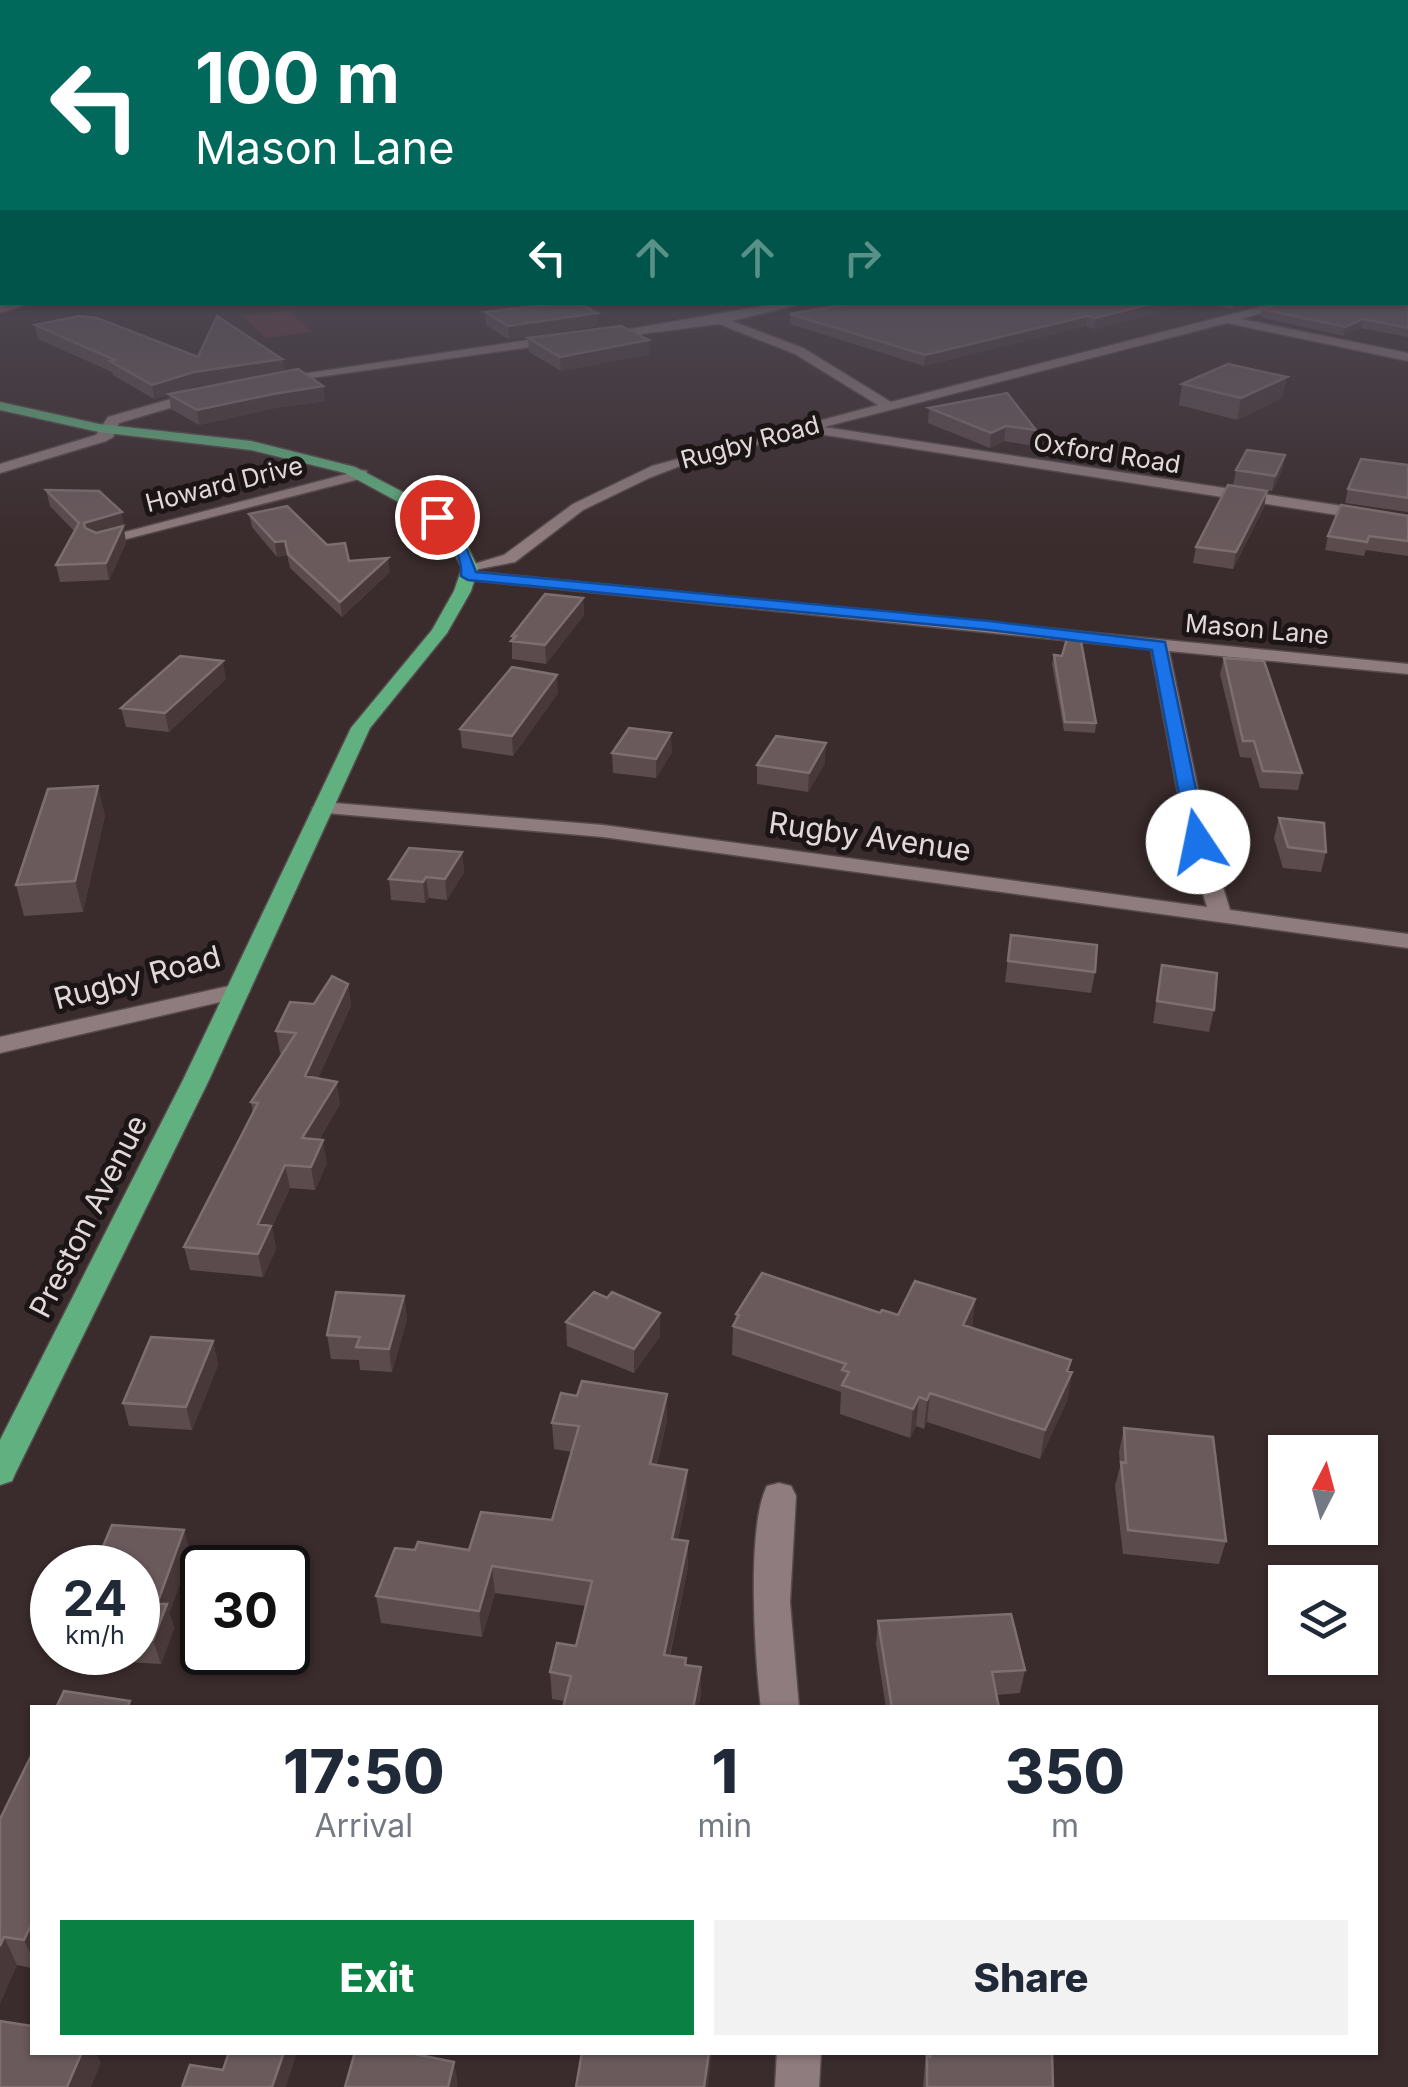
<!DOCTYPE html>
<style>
:root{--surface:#fff;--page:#f2f2f3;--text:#1f2937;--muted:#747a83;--accent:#0b8043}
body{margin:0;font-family:Inter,sans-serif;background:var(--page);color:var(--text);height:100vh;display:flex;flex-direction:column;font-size:38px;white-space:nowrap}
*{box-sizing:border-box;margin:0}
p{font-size:32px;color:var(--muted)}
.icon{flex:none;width:55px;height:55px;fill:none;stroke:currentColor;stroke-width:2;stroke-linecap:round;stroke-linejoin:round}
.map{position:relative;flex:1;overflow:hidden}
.details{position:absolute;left:30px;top:1705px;width:1348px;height:350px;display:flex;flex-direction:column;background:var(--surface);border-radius:0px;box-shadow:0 2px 8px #0004}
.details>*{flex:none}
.banner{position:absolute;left:0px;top:0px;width:1410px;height:305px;box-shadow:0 2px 8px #0004;background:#00695c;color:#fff;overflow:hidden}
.needle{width:65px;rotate:6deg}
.tools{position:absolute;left:1268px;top:1435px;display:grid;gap:20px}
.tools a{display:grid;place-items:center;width:110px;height:110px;border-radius:0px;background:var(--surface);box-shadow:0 2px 8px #0004;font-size:50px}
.speed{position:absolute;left:30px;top:1545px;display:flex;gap:20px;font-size:50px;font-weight:700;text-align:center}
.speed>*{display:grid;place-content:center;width:130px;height:130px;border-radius:50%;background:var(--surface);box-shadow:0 2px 8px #0004;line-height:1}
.speed small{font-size:25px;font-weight:400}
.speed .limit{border:5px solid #111;border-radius:15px;background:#fff;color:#111}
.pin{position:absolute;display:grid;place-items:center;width:85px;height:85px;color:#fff;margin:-42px;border:5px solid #fff;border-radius:50%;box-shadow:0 2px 10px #0007}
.me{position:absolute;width:110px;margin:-55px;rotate:349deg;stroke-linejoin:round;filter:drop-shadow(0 0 8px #0008)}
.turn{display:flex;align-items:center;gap:35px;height:210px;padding:0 30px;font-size:45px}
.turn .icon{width:130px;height:130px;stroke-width:2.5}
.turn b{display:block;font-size:70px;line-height:85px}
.lanes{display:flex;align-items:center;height:95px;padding:0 30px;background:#0003;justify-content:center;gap:50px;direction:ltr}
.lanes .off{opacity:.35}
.eta{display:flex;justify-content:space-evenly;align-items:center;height:170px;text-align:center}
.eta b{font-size:60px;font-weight:800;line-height:70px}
.primary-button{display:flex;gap:20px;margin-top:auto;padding:20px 30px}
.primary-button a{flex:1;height:115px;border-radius:0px;background:var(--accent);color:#fff;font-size:40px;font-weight:800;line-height:115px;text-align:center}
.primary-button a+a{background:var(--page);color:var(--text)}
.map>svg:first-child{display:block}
</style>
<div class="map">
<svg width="1408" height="2087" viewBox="0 0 1408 2087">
<rect width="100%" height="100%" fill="#3a2b2c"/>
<!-- green -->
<path fill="#643239" d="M289 311 312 332 265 338 243 316Z"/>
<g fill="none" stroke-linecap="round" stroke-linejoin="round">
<defs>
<path id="minor" d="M15 302H34L0 313V306Z
M786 302H809L732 321 803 348 891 402 1279 302H1299L1241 319 1408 353V361L1227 323 824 427 1408 516V526L806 432 690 462 649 478 583 510 515 562 474 570V564L504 555 573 504 652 466 878 405 795 354 719 324 602 339 596 335Z
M562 335 566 342 275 383 269 379Z
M202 390 208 394 207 397 119 423 113 437 106 441 0 473V464L96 435 108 417Z
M362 470 367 471V477L99 546 91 541Z
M468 571 1408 664V674L1169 651 1209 842 1230 910 1408 934V948L603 837 315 812 312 808 322 802 603 825 1207 907 1187 842 1151 649 462 579 460 576Z
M238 984 250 991 246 996 0 1053V1037Z
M779 1483 791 1486 796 1496 790 1602 799 1708H761C755 1659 746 1527 767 1486Z
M777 2052H821L819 2087H775Z"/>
<path id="major" d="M0 402 99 424 251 441 355 467 441 512 461 534 478 568 471 591 447 633 370 728 209 1080 16 1472 12 1481 0 1485V1440L183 1080 351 728 432 630 454 591 462 568 446 535 430 519 345 473 251 450 99 432 0 410Z"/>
</defs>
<!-- minor casing -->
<use href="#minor" stroke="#574a4c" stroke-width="3"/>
<!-- major casing -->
<use href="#major" stroke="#574a4c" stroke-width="3"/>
<!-- minor -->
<use href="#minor" fill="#8f7c7e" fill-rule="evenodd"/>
<!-- major -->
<use href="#major" fill="#61b180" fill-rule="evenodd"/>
</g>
<!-- wall -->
<path fill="#5b4b4d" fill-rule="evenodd" d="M1408 290V337L1361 328 1343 336 1260 317 1262 309 1350 303Z
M1199 302 1094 329 1086 326 924 366 790 324V314Z
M1205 302H1272L1233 310Z
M485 312 597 313V326L509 340 486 325Z
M35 325 198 357 282 359 284 372 325 401 275 408 199 425 171 409 169 395 154 399 113 375 112 372 38 339ZM255 377 175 393 196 386Z
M528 338 649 340 650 354 561 371 529 352Z
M1287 377 1282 398 1237 420 1179 405 1182 384Z
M929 408 1036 430 1034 446 1004 441 990 448 928 423Z
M1285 455 1282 471 1272 491 1233 486 1236 470Z
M1408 465V512L1345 503 1348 489Z
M46 490 125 528 123 529 126 543 109 580 60 582 56 565 74 531 50 506Z
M1264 507 1233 569 1193 563 1196 547Z
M249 514 327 545 349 561 390 572 342 617 290 568 287 555 277 557 252 527Z
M1408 516V556L1366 550 1364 556 1325 550 1328 536Z
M583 598 584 615 546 664 512 659V636Z
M1054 655 1096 723 1095 733 1064 731 1052 664Z
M1224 658 1302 773 1298 790 1260 788 1251 758 1240 757 1220 674Z
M226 679 169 732 126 727 121 708Z
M558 693 513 756 462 748 460 729Z
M672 752 656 778 613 773 612 753Z
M825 763 808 792 757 784V765Z
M105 815 83 912 24 916 16 885Z
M1279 818 1326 852 1321 872 1283 868 1274 838Z
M462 852 464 872 447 900 429 898 425 903 391 900 389 879Z
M1011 935 1095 972 1091 993 1005 982Z
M1162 965 1214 1010 1209 1032 1153 1023Z
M348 984 351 1006 318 1078 340 1104 319 1140 327 1163 315 1190 290 1188 272 1227 276 1249 263 1277 190 1270 184 1247 253 1113 251 1102 282 1054 280 1053 276 1031 314 1004Z
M404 1296 407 1319 392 1372 360 1370 359 1360 331 1359 327 1335Z
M975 1299 972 1328 1071 1360 1069 1371 1072 1372 1067 1401 1040 1459 927 1422 924 1429 916 1426 910 1438 840 1414 841 1392 732 1355 733 1326 735 1322 736 1314 880 1313 898 1315Z
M566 1322 660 1336 634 1373 567 1346Z
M213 1341 218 1365 192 1430 129 1426 123 1403Z
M667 1420 657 1465 687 1470V1496L678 1539 688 1541V1567L670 1656 686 1658V1665L701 1694 698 1708H563L565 1701 552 1699 550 1672 576 1646 586 1606 495 1593 482 1637 381 1623 376 1596 415 1550H469L552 1520 572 1452 554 1449 552 1423Z
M1124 1428 1226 1541 1219 1564 1123 1554 1115 1486 1120 1467 1119 1452Z
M191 1554 169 1613 174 1628 161 1664 69 1659 67 1652H138V1568Z
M878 1621 1025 1670 1020 1693 996 1695 999 1708H886L876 1644Z
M32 1754V1968L17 1965 0 2003V1819Z
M926 2052H1052L1053 2087H923Z"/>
<!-- shaded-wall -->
<path fill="#483839" d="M1159 302H1199L1094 329 1095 318Z
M1234 302H1272L1233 310Z
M597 313V326L509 340 508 326Z
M1087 316 1086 326 924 366 925 355Z
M1363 319 1361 328 1343 336 1345 327Z
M649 340 650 354 561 371 560 357Z
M282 359 284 373 196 386 154 399 152 385 194 372Z
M1287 377 1282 398 1237 420 1241 398Z
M323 386 325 401 275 408 199 425 197 410 273 394Z
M1006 426 1004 441 990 448 991 433Z
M1285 455 1282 471 1272 491 1275 476Z
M1267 491 1264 507 1233 569 1236 552Z
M122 512 126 543 109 580 106 563 88 539 84 523Z
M285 541 287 555 277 557 275 542Z
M388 558 390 572 342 617 340 602Z
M583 598 584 615 546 664 545 645Z
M223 661 226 679 169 732 165 713Z
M557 675 558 693 513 756 512 736Z
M671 733 672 752 656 778V759Z
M826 743 825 763 808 792 809 773Z
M98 786 105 815 83 912 75 881Z
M462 852 464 872 447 900 445 879Z
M426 877 429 898 425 903 423 882Z
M348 984 351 1006 309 1098 305 1076Z
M337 1082 340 1104 306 1161 302 1138Z
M323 1140 327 1163 315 1190 311 1167Z
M285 1165 290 1188 272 1227 276 1249 263 1277 258 1254V1224Z
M404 1296 407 1319 392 1372 389 1349Z
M975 1299 972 1328 963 1325Z
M660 1313V1336L634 1373V1349Z
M213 1341 218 1365 192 1430 186 1407Z
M1071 1360 1067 1384 1072 1372 1067 1401 1040 1459 1045 1430Z
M930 1393 927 1422 924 1429 927 1400Z
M667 1394V1420L651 1491 650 1464Z
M919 1397 916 1426 910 1438 913 1409Z
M687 1470V1496L673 1565 672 1539Z
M184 1530 191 1554 169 1613 174 1628 161 1664 153 1640 157 1604Z
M688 1541V1567L664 1681V1655Z
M492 1566 495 1593 482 1637 479 1611Z
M701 1667V1694L698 1708H693Z
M32 1923V1958L24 1940Z
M4 1937 17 1965 0 2003V1946Z
M82 2052H96L101 2063 91 2087H67Z
M284 2052H297L286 2087H272Z
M709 2052H712L708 2087H704Z
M454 2062 458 2084 457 2087H448Z"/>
<!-- building -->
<path fill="#6a5a5c" stroke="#7d6e6f" stroke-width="2.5" d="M1408 290V328L1363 319 1345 327 1262 309 1283 302H1408Z
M570 302H577L597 313 508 326 485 312Z
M859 302H1159L1095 318 1087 316 925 355 790 314Z
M80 316 97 318 198 357 217 316 282 359 194 372 152 385 110 361 115 360 35 325Z
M621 326 649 340 560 357 528 338Z
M1228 364 1287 377 1241 398 1182 384Z
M298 369 323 386 273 394 197 410 169 394Z
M1007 393 1036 430 1006 426 991 433 929 408Z
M1247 450 1285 455 1275 476 1236 470Z
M1361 459 1408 465V498L1348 489Z
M1228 485 1267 491 1236 552 1196 547Z
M46 490 99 491 122 512 84 523 85 528 96 533 123 526 106 563 56 565 79 523Z
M1341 505 1408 516V541L1369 536 1367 542 1328 536Z
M287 506 327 545 345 543 349 561 388 558 340 602 288 554 285 541 275 542 249 514Z
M545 594 583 598 545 645 511 641 516 636H512Z
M1068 635 1080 636 1096 723 1065 722 1054 655 1062 656Z
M180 656 223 661 165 713 121 708Z
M1224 658 1264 661 1302 773 1263 771 1254 741H1243Z
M512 667 557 675 512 736 460 729Z
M629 728 671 733 656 759 612 753Z
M776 736 826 743 809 773 757 765Z
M98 786 75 881 16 885 48 789Z
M1279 818 1324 823 1326 852 1288 847Z
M409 848 462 852 445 879 426 877 423 882 389 879Z
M1011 935 1097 945 1095 972 1008 961Z
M1162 965 1217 973 1214 1010 1157 1001Z
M332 976 348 984 305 1076 337 1082 302 1138 323 1140 311 1167 285 1165 258 1224 271 1226 258 1254 184 1247 258 1103 251 1102 296 1033 276 1031 290 1002 314 1004Z
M762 1273 880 1313 882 1310 898 1315 915 1281 975 1299 963 1325 1071 1360 1067 1371 1072 1372 1045 1430 930 1393 927 1400 919 1397 913 1409 842 1385 849 1372 842 1370 846 1364 733 1326 739 1315 736 1314Z
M336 1292 404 1296 389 1349 356 1347 360 1337 327 1335Z
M594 1292 607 1298 612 1292 660 1313 634 1349 566 1322Z
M151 1337 213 1341 186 1407 123 1403Z
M582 1381 667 1394 650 1464 687 1470 672 1539 688 1541 664 1655 686 1658 685 1665 701 1667 693 1708H563L571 1676 550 1672 557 1643 576 1646 592 1581 492 1566 479 1611 376 1596 395 1548 415 1550 418 1542 469 1550 481 1512 552 1520 579 1426 552 1423 561 1393 577 1396Z
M1124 1428 1213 1437 1226 1541 1128 1530 1121 1462 1126 1463Z
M112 1525 184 1530 157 1604H167L153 1640H138V1568H94Z
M1011 1614 1025 1670 992 1672 999 1708H892L878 1621Z
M64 1691 130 1701 127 1708H56Z
M32 1754V1923L24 1940 4 1937 0 1946V1819Z
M0 2021 32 2026V2052H82L67 2087H0Z
M229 2052H284L272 2087H182L190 2065 223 2070Z
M355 2052H405L454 2062 448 2087H345Z
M582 2052H709L704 2087H576Z
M930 2052H1052L1053 2087H927V2056L930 2057Z"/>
<!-- sky -->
<linearGradient id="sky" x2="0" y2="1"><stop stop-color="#201818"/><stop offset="0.47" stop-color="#4f4a56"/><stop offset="1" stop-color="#4f4a56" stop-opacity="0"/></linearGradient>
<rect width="1408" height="549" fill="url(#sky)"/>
<!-- route -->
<path fill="#1a73e8" stroke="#114b97" stroke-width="2.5" d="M437 513 460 532 476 572 989 621 1165 642 1207 842 1198 848 1188 842 1152 650 989 630 468 580 461 576C464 554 444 532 430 517Z"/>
<g text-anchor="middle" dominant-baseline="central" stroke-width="10" stroke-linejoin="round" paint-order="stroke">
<!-- far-street labels -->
<g font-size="25" fill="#e3d8d9" stroke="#1c1516">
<text transform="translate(750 442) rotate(-15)">Rugby Road</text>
<text transform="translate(1107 453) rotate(9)">Oxford Road</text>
<text transform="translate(224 484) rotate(-14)">Howard Drive</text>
<text transform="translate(1257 629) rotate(5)">Mason Lane</text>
</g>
<!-- street labels -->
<g font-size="30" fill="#e3d8d9" stroke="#1c1516">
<text transform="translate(870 836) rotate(8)">Rugby Avenue</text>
<text transform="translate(137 977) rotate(-15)">Rugby Road</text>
<text transform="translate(88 1216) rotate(-63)">Preston Avenue</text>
</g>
</g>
</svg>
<div class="tools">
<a><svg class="needle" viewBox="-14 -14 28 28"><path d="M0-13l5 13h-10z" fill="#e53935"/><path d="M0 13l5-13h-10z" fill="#747a83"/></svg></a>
<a><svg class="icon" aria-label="layers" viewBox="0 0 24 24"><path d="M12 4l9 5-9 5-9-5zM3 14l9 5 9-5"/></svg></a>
</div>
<div class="speed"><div>24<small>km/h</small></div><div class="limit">30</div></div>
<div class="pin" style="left:437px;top:517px;background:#d93025"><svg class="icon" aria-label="arrive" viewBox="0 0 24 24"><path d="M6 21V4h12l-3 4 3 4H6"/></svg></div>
<svg class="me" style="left:1198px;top:842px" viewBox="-20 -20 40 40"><circle r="19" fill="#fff"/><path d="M0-13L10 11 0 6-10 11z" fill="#1a73e8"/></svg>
<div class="banner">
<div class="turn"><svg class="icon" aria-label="left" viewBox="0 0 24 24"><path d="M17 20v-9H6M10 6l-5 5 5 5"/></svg><div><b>100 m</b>Mason Lane</div></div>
<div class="lanes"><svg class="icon" aria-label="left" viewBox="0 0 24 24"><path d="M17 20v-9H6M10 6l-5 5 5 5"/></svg><svg class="icon off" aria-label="ahead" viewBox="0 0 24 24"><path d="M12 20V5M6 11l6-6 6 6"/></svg><svg class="icon off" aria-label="ahead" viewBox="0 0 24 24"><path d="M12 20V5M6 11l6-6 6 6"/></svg><svg class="icon off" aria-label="right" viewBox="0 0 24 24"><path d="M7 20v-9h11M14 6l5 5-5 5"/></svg></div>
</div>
<section class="details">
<div class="eta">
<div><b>17:50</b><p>Arrival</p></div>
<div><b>1</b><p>min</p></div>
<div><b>350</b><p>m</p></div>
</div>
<div class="primary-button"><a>Exit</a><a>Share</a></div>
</section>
</div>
